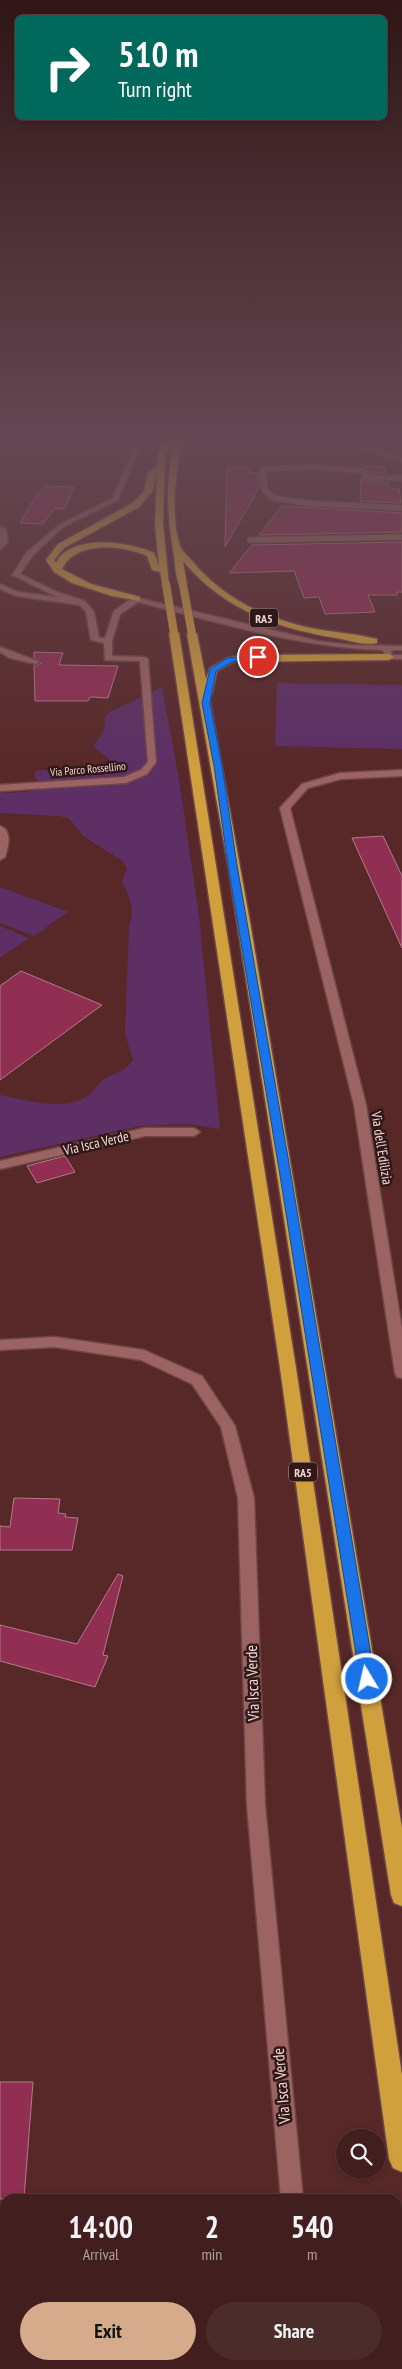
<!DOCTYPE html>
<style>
:root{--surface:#421e1e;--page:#4c2b2b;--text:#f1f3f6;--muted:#aea2a4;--line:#5a3c3c;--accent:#d6ab8b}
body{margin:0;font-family:"PT Sans Narrow",sans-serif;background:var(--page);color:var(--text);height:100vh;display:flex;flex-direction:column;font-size:19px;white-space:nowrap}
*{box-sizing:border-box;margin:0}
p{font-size:16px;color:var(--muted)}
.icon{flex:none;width:28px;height:28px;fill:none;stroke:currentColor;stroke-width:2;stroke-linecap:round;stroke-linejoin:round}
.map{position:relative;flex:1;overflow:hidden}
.panel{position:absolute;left:0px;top:2194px;width:402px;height:176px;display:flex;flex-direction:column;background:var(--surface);border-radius:15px 15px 0 0;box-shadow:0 2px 8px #0003,0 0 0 1px var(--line)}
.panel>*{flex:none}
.hud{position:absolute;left:15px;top:15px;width:372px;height:105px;border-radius:8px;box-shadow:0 2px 8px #0003,0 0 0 1px var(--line);background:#00695c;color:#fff;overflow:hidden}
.tools{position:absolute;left:336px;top:2129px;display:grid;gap:10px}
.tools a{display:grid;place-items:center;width:50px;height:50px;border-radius:50%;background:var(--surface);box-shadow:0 2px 8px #0003,0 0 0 1px var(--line);font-size:25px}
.pin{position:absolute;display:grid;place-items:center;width:42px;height:42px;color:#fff;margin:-21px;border:2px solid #fff;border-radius:50%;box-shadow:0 1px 5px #0007}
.me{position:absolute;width:55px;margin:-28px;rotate:351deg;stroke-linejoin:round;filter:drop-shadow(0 0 4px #0008)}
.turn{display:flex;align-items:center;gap:18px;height:105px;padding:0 20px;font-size:22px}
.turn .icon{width:65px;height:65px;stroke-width:2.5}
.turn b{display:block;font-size:35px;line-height:42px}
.eta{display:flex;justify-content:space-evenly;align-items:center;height:85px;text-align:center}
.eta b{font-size:30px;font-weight:800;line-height:35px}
.action{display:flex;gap:10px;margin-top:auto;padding:10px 20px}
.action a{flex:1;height:58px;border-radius:30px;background:var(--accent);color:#111;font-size:20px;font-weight:800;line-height:58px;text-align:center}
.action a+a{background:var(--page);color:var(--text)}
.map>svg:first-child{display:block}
</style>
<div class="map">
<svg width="402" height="2369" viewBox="0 0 402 2369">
<rect width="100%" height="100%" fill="#582828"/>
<!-- green -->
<path fill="#5d2f65" d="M277 683 402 685V749L275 746Z
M162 687 179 779 199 916 220 1129 188 1124 140 1126 0 1157V1095C27 1100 63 1112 88 1096 94 1091 98 1083 104 1079 116 1072 125 1072 133 1060L125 1034 129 928C135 909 131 899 122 882L127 868 121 860 83 836 69 818 59 816 0 813V793L28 792 37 788 38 783 34 772C57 762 90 789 111 765L110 760 93 746 104 731 105 717 110 712Z
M0 887 68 912 34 936 0 923Z
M0 926 29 938 0 958Z"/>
<!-- building -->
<path fill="#912f52" stroke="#b27b8a" d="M361 465 384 467 386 473H370L368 467Z
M227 467H250V473H259L260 486 225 547Z
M361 479 365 483H388L390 489H399L401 503 360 501Z
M44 486 74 487 64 509 55 508 43 524 20 523 37 494H40Z
M282 506 402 513V532L259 535Z
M402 542V592H397V595H368L375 612 325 614 319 597 304 598 294 571 229 573 252 545Z
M34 652 63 653 59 665 118 666 108 698 90 697 88 701H35L34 666 42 663 34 658Z
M383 836 402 876V948L352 838Z
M21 971 102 1005 0 1080V986Z
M65 1156 75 1172 37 1183 27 1166Z
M14 1498 60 1499 58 1513 66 1514 65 1517 78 1518 72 1550H0V1526L10 1527Z
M118 1574 123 1576 103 1655 108 1656 95 1687 0 1661V1625L77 1644Z
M0 2082H33L24 2199H0Z"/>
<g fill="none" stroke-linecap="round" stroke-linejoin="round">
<defs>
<path id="lane" d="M402 478H365V471L314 467 263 469 265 491 274 498 305 503 402 508
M250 540 402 537"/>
<path id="street" d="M138 436H144L118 500 63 527 33 555 20 574 57 592 85 601 94 612 99 638H105L114 611 134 597H140V601L120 614 112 641V656L144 657 148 659 156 762 147 774 126 783 0 791V785L124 777 141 770 148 762 140 661 105 660 104 643 91 640 86 612 80 605 16 596 0 589V584L18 592 57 597 12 575 27 552 59 525 113 498Z
M332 436H340L402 459V463Z
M3 527 6 529 8 542 0 550V528Z
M0 647 40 662 36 664 10 658 0 652Z
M0 826C13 831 8 847 5 857L0 860Z
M145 1128H194L200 1132 194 1136H145L0 1169V1161Z
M55 1337 144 1350 202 1376 235 1426 254 1498 265 1805 303 2199H281L247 1805 238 1498 221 1427 192 1384 141 1360 55 1347 0 1350V1340Z
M296 2365H318V2369H296Z"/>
<path id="secondary" d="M134 597 318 641 352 645 402 646V650H391L392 655H402V659H386L383 650C299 648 215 621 134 601Z
M402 770V776L341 779 308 788 290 808 366 1105 402 1329V1378L397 1377 395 1373 354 1105 280 808 302 784 340 773Z"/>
<path id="highway" d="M165 436H173L165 455 163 523 169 586H163L160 572 152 570 147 556C122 545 76 540 62 569L91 584 140 597V601L112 596 72 583 54 572 46 560 58 544 133 503 144 491 148 473 157 465V455ZM157 473 155 523 159 566 154 553C130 542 71 533 56 563L54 560 64 548 139 507 152 492Z
M177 436H185C175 467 170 514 180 546 182 551 188 556 192 561 218 592 252 612 291 623 319 632 349 632 377 639V643C365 646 348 640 336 638 276 628 223 609 183 561L187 585 180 587C176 578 175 566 174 556 167 515 164 476 177 436Z
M174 630 179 633 296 1368 402 2075V2172L393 2168 389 2159 280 1368 169 633Z
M189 632 197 634 206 679 210 668 227 658 241 655 389 654 394 657 389 660 233 662 217 671 212 694 209 696 250 922 402 1828V1906L394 1903 391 1895 228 865 187 634Z"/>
</defs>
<!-- lane casing -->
<use href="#lane" stroke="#6f4647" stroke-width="7"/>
<!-- street casing -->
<use href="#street" stroke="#6f4647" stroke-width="3"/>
<!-- secondary casing -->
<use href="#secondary" stroke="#6f4647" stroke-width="3"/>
<!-- highway casing -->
<use href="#highway" stroke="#6f4647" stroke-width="3"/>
<!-- lane -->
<use href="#lane" stroke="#9b6462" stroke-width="5.5"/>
<!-- street -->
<use href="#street" fill="#9b6462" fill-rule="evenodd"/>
<!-- secondary -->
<use href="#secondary" fill="#9b6462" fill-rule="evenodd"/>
<!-- highway -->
<use href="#highway" fill="#d0a03d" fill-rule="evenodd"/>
<defs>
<path id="highway-bridge" d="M166 584 174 633
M183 585 192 634"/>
</defs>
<!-- highway-bridge casing -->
<use href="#highway-bridge" stroke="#6f4647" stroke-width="9" stroke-linecap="butt"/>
<!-- highway-bridge -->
<use href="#highway-bridge" stroke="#d0a03d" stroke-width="8"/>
</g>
<!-- sky -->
<linearGradient id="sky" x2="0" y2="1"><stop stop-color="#301616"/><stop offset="0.57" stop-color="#644853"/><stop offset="1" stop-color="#644853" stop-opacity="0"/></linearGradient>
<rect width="402" height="768" fill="url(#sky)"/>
<!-- route -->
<path fill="#1a73e8" stroke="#114b97" d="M258 655 262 657 261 658 232 662 216 671 210 703 222 766 237 865 290 1169 375 1679 373 1684 367 1685 362 1684 360 1679 279 1169 228 865 214 766 202 703 210 669 227 658Z"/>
<g text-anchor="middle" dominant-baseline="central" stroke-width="5" stroke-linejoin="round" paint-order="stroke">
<!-- far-street labels -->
<g font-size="11" fill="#f6d7d5" stroke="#2f1918">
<text transform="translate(88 769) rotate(-5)">Via Parco Rossellino</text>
</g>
<!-- shield labels -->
<g fill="#2f1918" stroke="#ba9e9c" stroke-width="1">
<rect x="250" y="608.5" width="28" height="19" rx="4"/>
<rect x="289" y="1462.5" width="28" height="19" rx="4"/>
</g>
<g font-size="12" font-weight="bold" fill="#f6d7d5">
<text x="264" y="618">RA5</text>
<text x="303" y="1472">RA5</text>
</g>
<!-- street labels -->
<g font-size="14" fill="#f6d7d5" stroke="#2f1918">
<text transform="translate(96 1143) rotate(-13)">Via Isca Verde</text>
<text transform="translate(382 1148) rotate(81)">Via dell'Edilizia</text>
</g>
<!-- near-street labels -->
<g font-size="16" fill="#f6d7d5" stroke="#2f1918">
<text transform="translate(252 1683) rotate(-92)">Via Isca Verde</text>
<text transform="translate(281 2086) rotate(-95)">Via Isca Verde</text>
</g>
</g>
</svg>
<div class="tools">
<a><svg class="icon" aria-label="search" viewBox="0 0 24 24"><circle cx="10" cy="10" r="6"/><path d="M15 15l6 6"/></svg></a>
</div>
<div class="pin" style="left:258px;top:657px;background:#d93025"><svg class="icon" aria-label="arrive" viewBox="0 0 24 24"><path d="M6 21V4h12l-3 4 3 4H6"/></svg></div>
<svg class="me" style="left:367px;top:1679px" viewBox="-20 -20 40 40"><circle r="17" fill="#1a73e8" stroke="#fff" stroke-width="3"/><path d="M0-11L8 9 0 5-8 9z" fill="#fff"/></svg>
<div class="hud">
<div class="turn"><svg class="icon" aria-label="right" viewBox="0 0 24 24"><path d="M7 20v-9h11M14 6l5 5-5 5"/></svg><div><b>510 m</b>Turn right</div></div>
</div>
<section class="panel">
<div class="eta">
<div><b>14:00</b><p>Arrival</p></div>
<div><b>2</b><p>min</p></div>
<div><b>540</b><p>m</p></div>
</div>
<div class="action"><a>Exit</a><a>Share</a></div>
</section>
</div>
